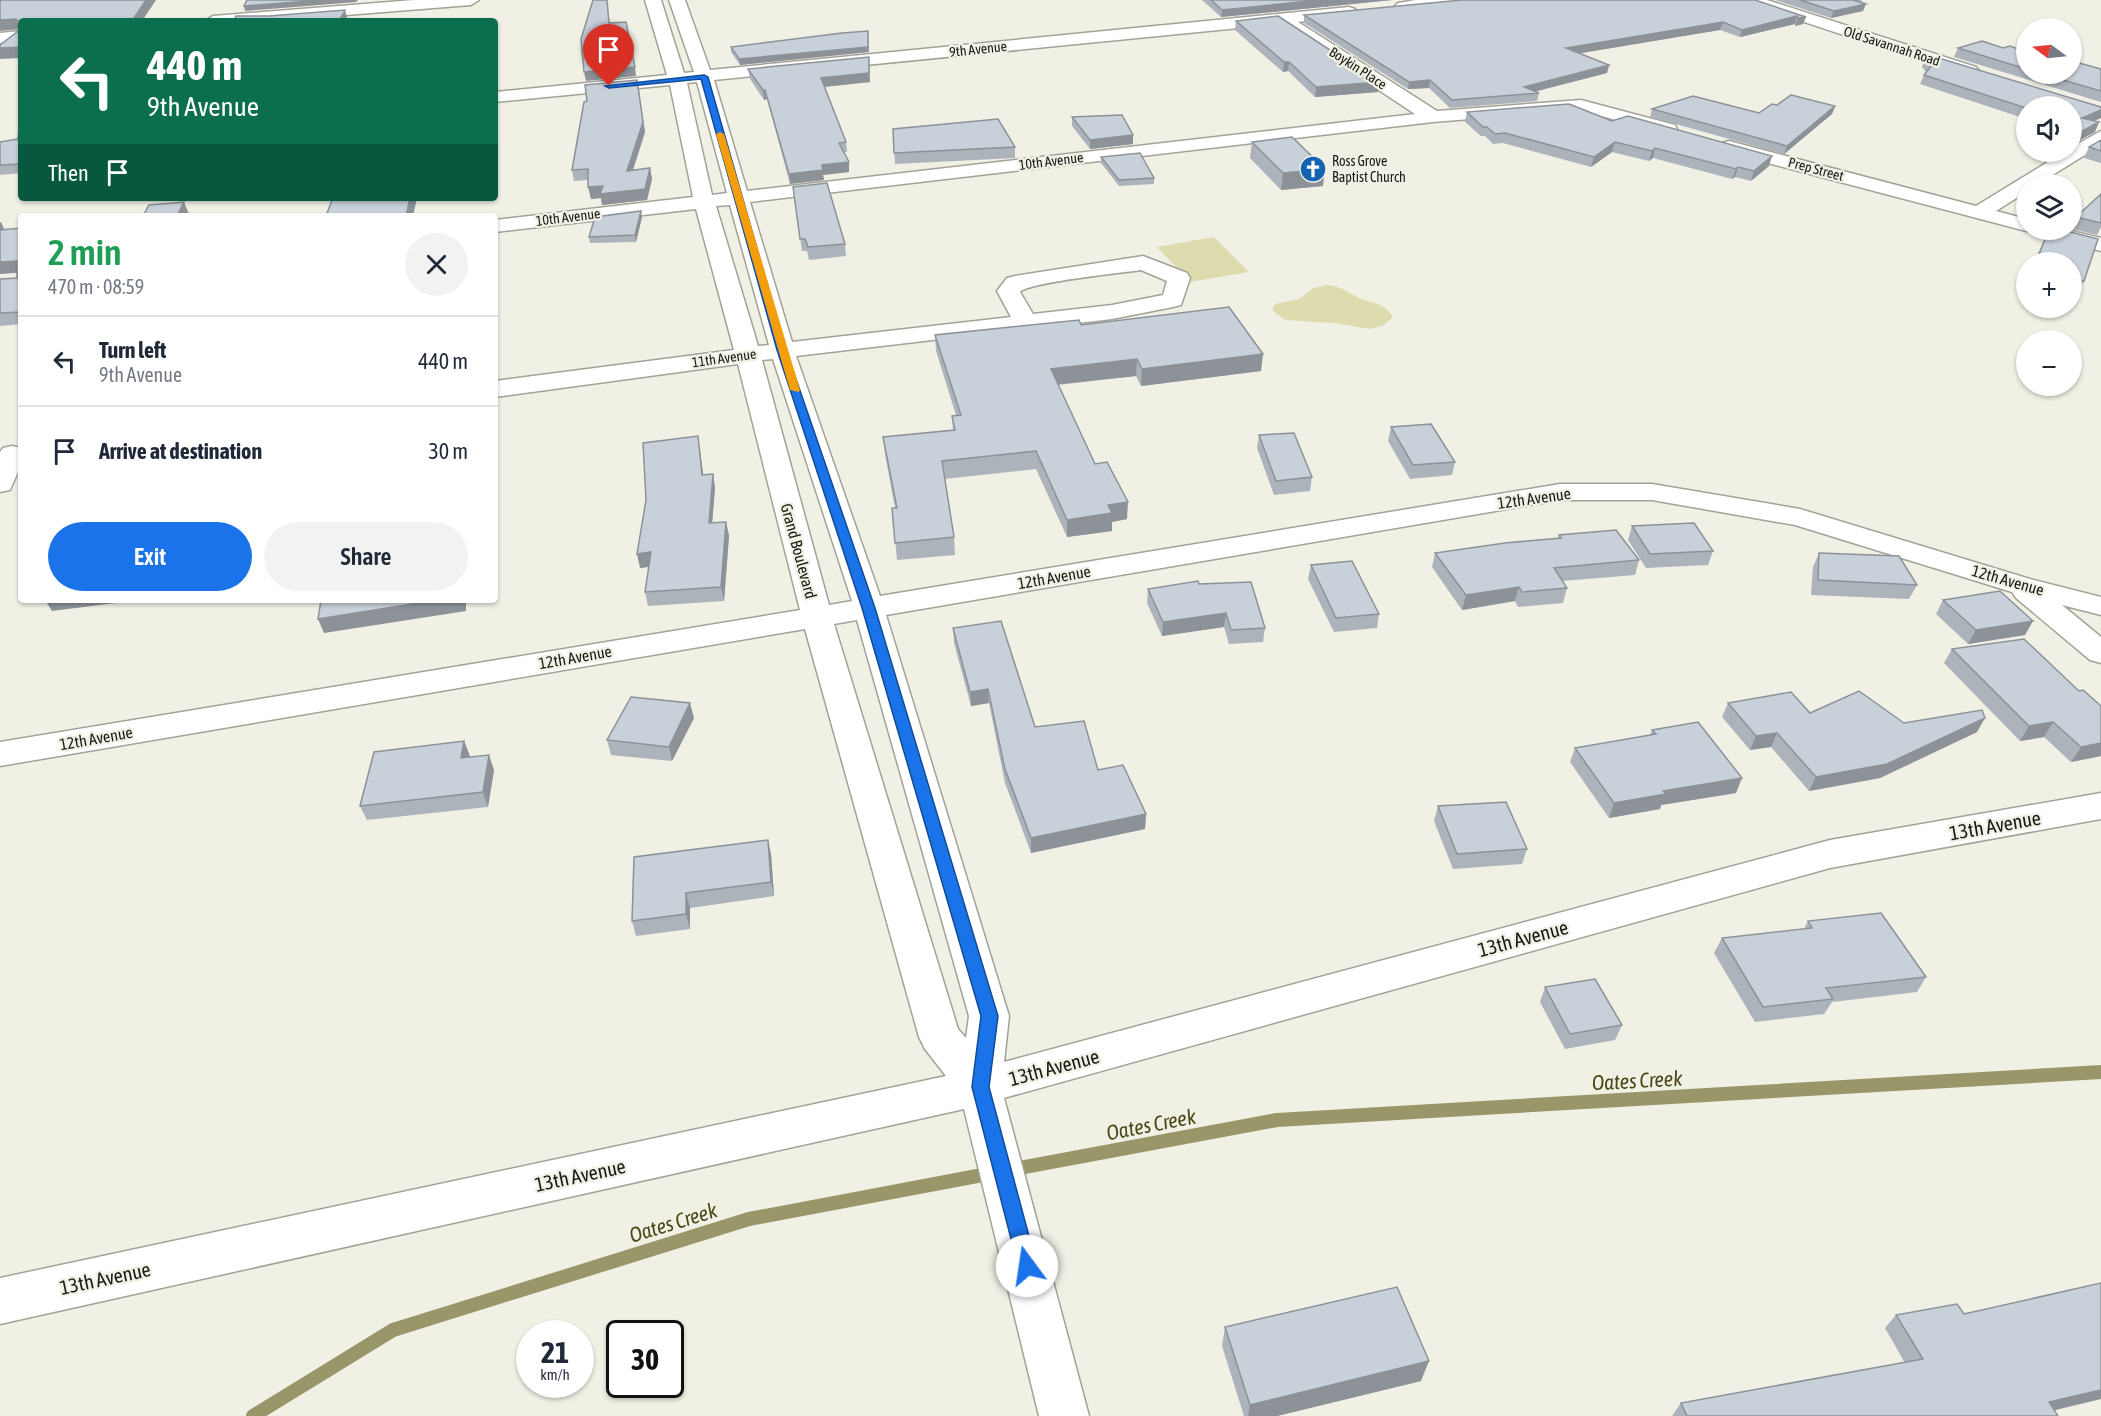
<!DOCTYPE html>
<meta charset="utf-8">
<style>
:root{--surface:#fff;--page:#f2f2f3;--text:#1f2937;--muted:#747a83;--line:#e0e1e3;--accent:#1a73e8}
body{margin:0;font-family:"Asap Condensed",sans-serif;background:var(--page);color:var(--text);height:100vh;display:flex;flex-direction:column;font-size:22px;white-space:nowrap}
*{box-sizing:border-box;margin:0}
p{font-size:20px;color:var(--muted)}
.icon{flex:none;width:33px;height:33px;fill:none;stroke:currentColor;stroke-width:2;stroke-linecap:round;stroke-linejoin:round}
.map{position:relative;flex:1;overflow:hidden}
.drawer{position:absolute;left:18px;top:213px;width:480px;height:390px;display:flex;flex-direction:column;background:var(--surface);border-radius:6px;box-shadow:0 2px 4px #0004}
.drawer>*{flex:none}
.hud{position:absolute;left:18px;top:18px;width:480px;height:183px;border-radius:6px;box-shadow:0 2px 4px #0004;background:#0b6e4f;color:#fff;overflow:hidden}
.needle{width:39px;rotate:285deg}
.fabs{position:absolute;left:2016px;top:18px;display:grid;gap:12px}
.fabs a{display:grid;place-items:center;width:66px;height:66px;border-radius:50%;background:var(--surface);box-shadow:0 2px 4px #0004;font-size:30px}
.speed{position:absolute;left:516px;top:1320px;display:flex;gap:12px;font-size:30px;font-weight:700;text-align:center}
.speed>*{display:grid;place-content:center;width:78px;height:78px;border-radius:50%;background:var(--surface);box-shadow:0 2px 4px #0004;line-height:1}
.speed small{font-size:15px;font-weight:400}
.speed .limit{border:3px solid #111;border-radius:9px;background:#fff;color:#111}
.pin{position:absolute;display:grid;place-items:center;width:51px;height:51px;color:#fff;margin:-62px -26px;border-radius:50% 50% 50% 0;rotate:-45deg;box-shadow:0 0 6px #0007}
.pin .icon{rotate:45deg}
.me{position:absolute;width:66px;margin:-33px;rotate:346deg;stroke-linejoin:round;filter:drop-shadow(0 0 4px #0008)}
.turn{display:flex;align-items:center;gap:21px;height:126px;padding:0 30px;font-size:27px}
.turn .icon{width:78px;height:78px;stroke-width:2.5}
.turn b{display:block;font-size:42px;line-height:51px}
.then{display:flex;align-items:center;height:57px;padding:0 30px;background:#0003;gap:12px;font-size:22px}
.round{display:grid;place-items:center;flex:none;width:63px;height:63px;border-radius:32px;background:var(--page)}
.head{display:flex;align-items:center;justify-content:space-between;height:102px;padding:0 30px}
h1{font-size:36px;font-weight:600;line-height:45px;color:#1e9e55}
.cta{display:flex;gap:12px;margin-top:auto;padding:12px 30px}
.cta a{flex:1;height:69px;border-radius:36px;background:var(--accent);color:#fff;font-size:24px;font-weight:600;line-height:69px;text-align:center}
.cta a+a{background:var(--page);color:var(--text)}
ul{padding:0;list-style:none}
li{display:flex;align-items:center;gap:18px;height:90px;padding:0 30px;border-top:2px solid var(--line)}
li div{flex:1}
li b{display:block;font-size:22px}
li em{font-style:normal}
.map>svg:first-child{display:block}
</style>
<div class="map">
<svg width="2101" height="1416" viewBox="0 0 2101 1416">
<rect width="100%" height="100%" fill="#f1f0e5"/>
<!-- green -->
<path fill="#dddcaf" d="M1214 237 1249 272 1190 282 1157 247Z
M1326 285C1339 286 1345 290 1357 297 1371 304 1383 301 1393 317L1384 325 1371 329 1333 323 1285 320 1272 310 1275 304 1299 299 1314 288Z"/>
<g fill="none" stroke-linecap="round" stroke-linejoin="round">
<!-- stream -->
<path stroke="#999769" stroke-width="14" d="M1008 1170 1277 1120 2101 1072
M253 1416 393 1330 749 1219 993 1173"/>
<defs>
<path id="minor" d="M414 0H479L471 5 271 21H205L213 16Z
M645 0H661L684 73 694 72 669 0H685L710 70 1349 7 1355 9 1357 12 1355 15 1298 22 1437 111 1581 100 1675 125 1677 129 1675 133 1668 135 1580 110 1433 122 750 202 792 342 1011 317 997 291 1007 278 1015 276 1143 256 1187 273 1190 278 1181 305 1173 307 1112 319 796 356 880 596 1560 484H1652L1800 509 2030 579 2101 597V615L2062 605 2101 637V663L2090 660 2016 598 2012 592 1795 525 1652 500H1560L886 615 1009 1016 1004 1062 1830 840 2101 793V819L1830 868 1004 1098 1089 1416H1039L964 1109 0 1324V1278L946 1076 925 1049 919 1037 805 629 0 766V742L800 610 738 364 495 397V381L734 350 696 209 495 232V220L693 197 670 85 495 102V92L667 75ZM1279 24 1415 114 747 191 714 80ZM697 82 727 193 712 195 687 83ZM730 205 769 345 758 346 716 206ZM1141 270 1167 281 1163 295 1112 305 1033 314 1020 292C1029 282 1121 273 1141 270ZM773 359 852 601 829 605 762 360ZM857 620 969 1016 966 1038 958 1029 834 624Z
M1416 0H1469L1461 5 1403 11 1395 6 1398 3Z
M1744 0H1767L1976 67 1979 71 1976 75H1964L1747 3Z
M21 31V41L0 43V33Z
M2101 131V145L2038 184H2026V192L1996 211 2026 219V230H2033L2026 231 1722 151 1719 147 1722 143 1729 141 1976 206 2064 152H2072V147Z
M2033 230H2067L2101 238V251L2037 234Z
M12 446 21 448V465L10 490 0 492V452L3 448Z"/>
</defs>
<!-- minor casing -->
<use href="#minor" stroke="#a2a297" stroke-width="3"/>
<!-- minor -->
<use href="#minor" fill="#fff" fill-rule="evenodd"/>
</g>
<!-- wall -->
<path fill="#acb3bb" d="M1202 0H1392L1221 17Z
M1775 0H1862L1861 3 1863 11 1831 18Z
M1304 15 1806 17 1803 24 1795 26V24L1740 37 1720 30 1579 53 1609 65 1607 73 1535 91 1539 93 1537 101 1450 108 1429 88 1408 89 1304 23Z
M1236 21 1378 92 1315 97 1288 71 1283 72 1235 30Z
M731 47 869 52 740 65 731 52Z
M1958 48H2003L2026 52V74H2072L2101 69V102L1954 57Z
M1925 58 2101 107V118L2093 121 2095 132 2072 144V146V106H2026V119L1920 84 1924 75 1926 72 1922 67Z
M748 69 870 82 825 87 846 142 847 152H844L849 162V172L823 175 824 180 790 184 767 99 764 100 750 79Z
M639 90 645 132 633 170 650 168 652 179 647 200 602 205 601 198 591 199 588 180 574 181 572 170Z
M1777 105 1835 106 1832 114 1784 154 1650 117 1652 109 1759 113Z
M1467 112 1612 121 1769 166 1751 181 1735 177 1732 179 1653 158 1649 161 1612 152 1591 167 1503 143 1493 144 1485 136H1481L1465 122Z
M1072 117 1133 135V144L1090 149 1072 126Z
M21 127V173L0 175V142L18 139Z
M893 129 1015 147V158L895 164Z
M2101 140V163L2084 158 2089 147Z
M1252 142 1323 186 1281 190 1250 158Z
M1101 157 1154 178V184L1119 186 1101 163Z
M793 187 845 244 846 256 809 260 807 251H802Z
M2101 194V227L2097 235 2072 229 2076 217Z
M642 217 636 242 590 243 589 237Z
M1 222 4 230 21 229V324L0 326V279L17 278V273L0 274Z
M2063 230 2098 239 2084 281 2078 294 2072 292V262H2034L2047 234 2056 236Z
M1081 325 1261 371 1141 386 1136 376 1058 385 1095 464 1127 519 1112 522V531L1067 537 1036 469 944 479 954 537 955 555 897 560 892 508H895L885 454 883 437 953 430 952 416 956 415 936 351 935 335Z
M1391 427 1455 462 1452 475 1410 479 1388 441Z
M1259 435 1312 477 1310 491 1274 495 1257 448Z
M700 450 703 475 713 474 715 488 712 523 726 522 729 536 724 601 648 606 645 592 649 567 640 568Z
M1632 526 1713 551 1708 565 1646 568 1628 540Z
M1559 535 1639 560 1635 575 1562 581 1567 588 1563 603 1518 607 1515 601 1462 610 1432 567 1435 553 1558 538Z
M1819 553 1917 585 1909 599 1811 595 1813 567Z
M1311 565 1379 614 1377 628 1334 632 1308 579Z
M1199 584 1265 628 1263 642 1229 644 1224 627 1162 636 1147 603 1148 589Z
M1943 600 2025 635 1968 644 1936 614Z
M953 628 1035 727 1098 770 1146 814 1145 829 1031 853 1005 783 989 703 971 706 954 643Z
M1952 649 2101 756 2071 762 2044 737 2020 741 1944 663Z
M1728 703 1810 713 1904 723 1977 732 1880 778 1809 791 1771 747 1750 750 1722 717Z
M694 718 672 761 611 755 607 740Z
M1652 730 1736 793 1661 805 1660 809 1609 818 1570 762 1575 748 1650 735Z
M464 741 470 757 494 770 488 807 367 820 360 806Z
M1438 806 1527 849 1522 864 1453 869 1434 821Z
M771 854 774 896 690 908V929L636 936 632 921 634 857Z
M1808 921 1926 977 1917 992 1832 1002 1824 1014 1755 1022 1714 953 1722 938 1804 929Z
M1545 987 1622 1025 1615 1040 1565 1049 1540 1002Z
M1964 1314 2054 1411 2058 1416H1672L1681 1403 1905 1363 1885 1328 1896 1315Z
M1225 1327 1421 1381 1277 1416H1244L1222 1346Z"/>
<!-- shaded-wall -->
<path fill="#8c9298" d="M146 0H156L142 21H132Z
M322 0H358L356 2 245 11 244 6Z
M1320 0H1392L1221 17 1222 10Z
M1866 4 1863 11 1831 18 1834 11Z
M345 10 347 17 345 21H339Z
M1797 16 1795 24 1740 37 1742 30Z
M1806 17 1803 24 1795 26 1798 18Z
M16 19 21 29 0 31V20Z
M1723 22 1720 30 1564 56 1566 48Z
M868 31 869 52 740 65 739 59Z
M21 47V58L0 59V48Z
M869 57 870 82 822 87 821 78Z
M1284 62H1289L1288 71 1283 72Z
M1609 65 1607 73 1522 95 1524 87Z
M635 67 636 76 586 81 584 72Z
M637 80 645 132 629 182 627 171Z
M1430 80 1429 88 1408 89 1409 82Z
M1379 82 1378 92 1315 97 1316 87Z
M763 90H765L767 99 764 100Z
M1835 106 1832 114 1784 154 1787 146Z
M2101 110V118L2078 127 2082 118Z
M2099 122 2095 132 2072 144V146V141L2075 135Z
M1133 135V144L1090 149V140Z
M1615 142 1612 152 1591 167 1594 157Z
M1655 148 1653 158 1649 161 1652 151Z
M1772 156 1769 166 1751 181 1754 171Z
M849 162V172L823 175 824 180 790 184 789 174 822 165Z
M1738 167 1735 177 1732 179 1736 169Z
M650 168 652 179 647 200 602 205 601 198 591 199 588 187Z
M1325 169 1323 186 1281 190 1283 173Z
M410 198H417L413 216H406Z
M184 202 189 214 188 216H177Z
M641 211 642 217 636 242 635 235Z
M1 222 6 234 0 241V223Z
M17 261 21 272 0 274V262Z
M1263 354 1261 371 1141 386 1142 369Z
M1137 359 1136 376 1051 385V369Z
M698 436 700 450 705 489 702 475Z
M713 474 715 488 711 537 709 523Z
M1128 502 1127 519 1112 522V531L1067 537V520L1108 505Z
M726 522 729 536 724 601 721 587Z
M651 552 654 566 640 568 637 554Z
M1519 587 1515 601 1462 610 1466 595Z
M45 600H116L115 603 52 611Z
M437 600H466V611L324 633 318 619Z
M1226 613 1224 627 1162 636 1163 622Z
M2033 621 2025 635 1968 644 1976 630Z
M988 689 989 703 971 706 970 692Z
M690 703 694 718 672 761 669 747Z
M1985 718 1977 732 1880 778 1809 791 1816 777Z
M2053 722 2044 737 2020 741 2029 726Z
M1777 733 1771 747 1750 750 1756 736Z
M464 741 470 756 467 773 461 758Z
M2101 743V756L2071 762 2081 747Z
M489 755 494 770 488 807 483 792Z
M1742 778 1736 793 1661 805 1660 809 1609 818 1614 803 1663 791Z
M1146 814 1145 829 1031 853V838Z
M768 840 771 854 774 896 771 882Z
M686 893 690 908V929L686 914Z
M1429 1361 1421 1381 1277 1416H1248L1250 1405Z
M2101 1390V1399L2035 1415 2049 1402Z"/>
<!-- building -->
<path fill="#c8d0d9" stroke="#8c9298" stroke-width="1.5" d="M0 0H146L132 21H21V22H19L16 19 0 20Z
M247 0H322L244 6Z
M593 0H607L609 23 626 22 635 67 584 72 581 39Z
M1211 0H1320L1222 10Z
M1462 0H1755L1806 17 1798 18 1797 16 1742 30 1723 22 1566 48 1609 65 1524 87 1539 93 1452 100 1430 80 1409 82 1304 15Z
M1800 0H1853L1866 4 1834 11Z
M345 10 339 21H234L236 16H269Z
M1278 16 1379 82 1316 87 1289 62H1284L1236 21Z
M21 29V47L0 48V45Z
M868 31V47L739 59 731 47 842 33Z
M1982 41 2003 48 2010 46 2026 52V69L1958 48Z
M1932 56 2101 107V110L2082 118 2099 122 2075 135 2074 140 2072 141V106H2026V108L1924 75 1932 65 1925 58Z
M869 57V73L821 78 846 142 839 143 849 162 822 165 823 170 789 174 765 90H763L748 69Z
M2072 61 2101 69V91L2042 74H2072Z
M637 80 643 122 627 171 650 168 645 189 600 194 603 186 588 187V169L572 170 584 102 587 101 585 85Z
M1791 95 1835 106 1787 146 1652 109 1693 96 1759 113 1772 104 1777 105Z
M1569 104 1612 121 1628 116 1772 156 1754 171 1738 167 1736 169 1655 148 1652 151 1615 142 1594 157 1505 133 1495 134 1487 127H1483L1467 112Z
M1122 115 1133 135 1090 140 1072 117Z
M998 119 1015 147 894 153 893 129Z
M21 127V164L0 165V142L18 139 19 128Z
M1292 137 1325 169 1283 173 1252 142Z
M2101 140V151L2089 147Z
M1140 153 1154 178 1119 180 1101 157Z
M827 183 845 244 808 247 805 239H800L793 187Z
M2101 194V223L2076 217Z
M357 198H410L406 216H326L332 200Z
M184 202 177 216H143L149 205Z
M641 211 635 235 589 237 595 217Z
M21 228V312L0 313V279L17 278V261L0 262V230Z
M2063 230 2098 239 2084 281 2072 278V262H2036L2047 234 2056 236Z
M1229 307 1263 354 1142 369 1137 359 1051 369 1095 464 1107 462 1128 502 1108 505 1112 513 1067 520 1036 451 942 461 954 537 895 543 892 508H897L883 437 955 430 952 416 961 415 935 335 1079 320 1081 325Z
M1431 424 1455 462 1413 465 1391 427Z
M1294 433 1312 477 1276 481 1259 435Z
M698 436 702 475 713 474 709 523 726 522 721 587 645 592 651 552 637 554 646 500 643 443Z
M1694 523 1713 551 1650 554 1632 526Z
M1616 530 1639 560 1554 568 1567 588 1522 592 1519 587 1466 595 1435 553 1505 543 1561 538 1559 535Z
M1819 553 1899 556 1917 585 1818 580Z
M1352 561 1379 614 1336 618 1311 565Z
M1198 581 1199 584 1251 582 1265 628 1231 630 1226 613 1163 622 1148 589Z
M2000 591 2033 621 1976 630 1943 600Z
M321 600H437L318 619Z
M1001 621 1035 727 1084 721 1098 770 1123 765 1146 814 1031 838 1005 769 988 689 970 692 953 628Z
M2024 639 2079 691 2083 690 2101 706V743L2081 747 2053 722 2029 726 1952 649Z
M1859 691 1904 723 1982 710 1985 718 1887 764 1816 777 1777 733 1756 736 1728 703 1791 692 1810 713Z
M631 697 690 703 669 747 607 740Z
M1698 722 1742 778 1663 791 1666 794 1614 803 1575 748 1656 734 1652 730Z
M464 741 461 758 489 755 483 792 360 806 374 752Z
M1506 802 1527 849 1457 854 1438 806Z
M768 840 771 882 686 893V914L632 921 634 857Z
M1881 913 1926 977 1826 988 1833 999 1763 1007 1722 938 1812 928 1808 921Z
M1595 979 1622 1025 1570 1034 1545 987Z
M2101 1283V1390L2049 1402 2058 1416H1687L1681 1403 1923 1359 1896 1315 1957 1304 1964 1314Z
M1397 1287 1429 1361 1250 1405 1225 1327Z"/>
<!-- route -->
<path fill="#1a73e8" stroke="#114b97" stroke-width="1.5" d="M704 75 708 77 786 350 875 608 998 1016 989 1087 1037 1266 1034 1273 1027 1276 1020 1273 1018 1266 972 1087 981 1016 862 608 777 350 701 79 609 88 605 86Z"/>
<!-- slow -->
<path fill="#f59e0b" d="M720 132 724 134 800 390 799 392 790 390 716 134Z"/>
<!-- icons -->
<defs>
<symbol id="church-disc" viewBox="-11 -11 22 22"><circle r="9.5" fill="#1263b1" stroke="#f1f0e5"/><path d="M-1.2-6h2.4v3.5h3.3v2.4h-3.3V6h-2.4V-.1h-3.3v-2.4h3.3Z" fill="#fff"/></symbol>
</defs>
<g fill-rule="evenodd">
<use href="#church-disc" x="1298" y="154" width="30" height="30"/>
</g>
<g text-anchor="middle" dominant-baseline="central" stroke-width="4.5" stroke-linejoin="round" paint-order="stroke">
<!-- far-street labels -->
<g font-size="14" fill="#1a1a16" stroke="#f1f0e5">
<text transform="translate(1892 46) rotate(18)">Old Savannah Road</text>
<text transform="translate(978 49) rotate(-6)">9th Avenue</text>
<text transform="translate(1358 68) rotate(33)">Boykin Place</text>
<text transform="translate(1051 161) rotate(-7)">10th Avenue</text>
<text transform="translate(1816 169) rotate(15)">Prep Street</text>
<text transform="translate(568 217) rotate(-7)">10th Avenue</text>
<text transform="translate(724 358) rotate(-8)">11th Avenue</text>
</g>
<!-- far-poi labels -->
<g font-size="14" fill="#1a1a16" stroke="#f1f0e5" text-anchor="start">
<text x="1332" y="161">Ross Grove<tspan x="1332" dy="16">Baptist Church</tspan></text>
</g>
<!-- street labels -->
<g font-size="16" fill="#1a1a16" stroke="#f1f0e5">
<text transform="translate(1534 498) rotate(-8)">12th Avenue</text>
<text transform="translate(799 551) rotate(75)">Grand Boulevard</text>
<text transform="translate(1054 577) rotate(-10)">12th Avenue</text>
<text transform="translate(2008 580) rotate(16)">12th Avenue</text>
<text transform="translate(575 657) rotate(-10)">12th Avenue</text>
<text transform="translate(96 738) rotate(-10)">12th Avenue</text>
</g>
<!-- near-street labels -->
<g font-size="20" fill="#1a1a16" stroke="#f1f0e5">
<text transform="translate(1995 825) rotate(-10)">13th Avenue</text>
<text transform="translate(1523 938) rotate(-15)">13th Avenue</text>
<text transform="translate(1054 1067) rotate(-15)">13th Avenue</text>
<text transform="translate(580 1175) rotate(-12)">13th Avenue</text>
<text transform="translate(105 1278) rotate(-12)">13th Avenue</text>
</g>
<!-- near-water labels -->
<g font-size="21" font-style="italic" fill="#4a4817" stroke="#f1f0e5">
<text transform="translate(1637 1080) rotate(-3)">Oates Creek</text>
<text transform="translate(1151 1124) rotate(-11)">Oates Creek</text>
<text transform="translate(673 1222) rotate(-17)">Oates Creek</text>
</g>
</g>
</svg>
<div class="fabs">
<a><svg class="needle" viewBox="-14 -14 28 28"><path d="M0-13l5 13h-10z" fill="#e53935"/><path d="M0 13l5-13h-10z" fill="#747a83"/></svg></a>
<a><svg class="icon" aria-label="sound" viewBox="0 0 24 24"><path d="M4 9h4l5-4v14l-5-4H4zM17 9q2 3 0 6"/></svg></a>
<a><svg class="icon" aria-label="layers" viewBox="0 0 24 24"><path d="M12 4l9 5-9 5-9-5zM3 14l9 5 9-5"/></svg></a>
<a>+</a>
<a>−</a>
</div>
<div class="speed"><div>21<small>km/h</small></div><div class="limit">30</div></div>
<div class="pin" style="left:609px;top:86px;background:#d93025"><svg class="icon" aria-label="arrive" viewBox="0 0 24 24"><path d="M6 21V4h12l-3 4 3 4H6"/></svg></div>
<svg class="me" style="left:1027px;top:1266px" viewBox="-20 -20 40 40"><circle r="19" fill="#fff"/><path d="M0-13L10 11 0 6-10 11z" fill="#1a73e8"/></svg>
<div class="hud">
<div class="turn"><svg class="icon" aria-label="left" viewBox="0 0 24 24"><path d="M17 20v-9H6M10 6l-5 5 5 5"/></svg><div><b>440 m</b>9th Avenue</div></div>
<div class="then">Then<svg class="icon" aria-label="arrive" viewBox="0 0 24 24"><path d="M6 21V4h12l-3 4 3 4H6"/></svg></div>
</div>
<section class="drawer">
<div class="head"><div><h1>2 min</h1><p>470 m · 08:59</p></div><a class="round"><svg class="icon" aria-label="close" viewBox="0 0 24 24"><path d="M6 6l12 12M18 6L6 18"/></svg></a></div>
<ul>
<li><svg class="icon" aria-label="left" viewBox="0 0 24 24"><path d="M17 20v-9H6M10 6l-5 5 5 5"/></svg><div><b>Turn left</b><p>9th Avenue</p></div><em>440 m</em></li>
<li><svg class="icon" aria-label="arrive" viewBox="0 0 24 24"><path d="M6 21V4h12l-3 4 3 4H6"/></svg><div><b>Arrive at destination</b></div><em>30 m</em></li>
</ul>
<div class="cta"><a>Exit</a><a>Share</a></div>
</section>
</div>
